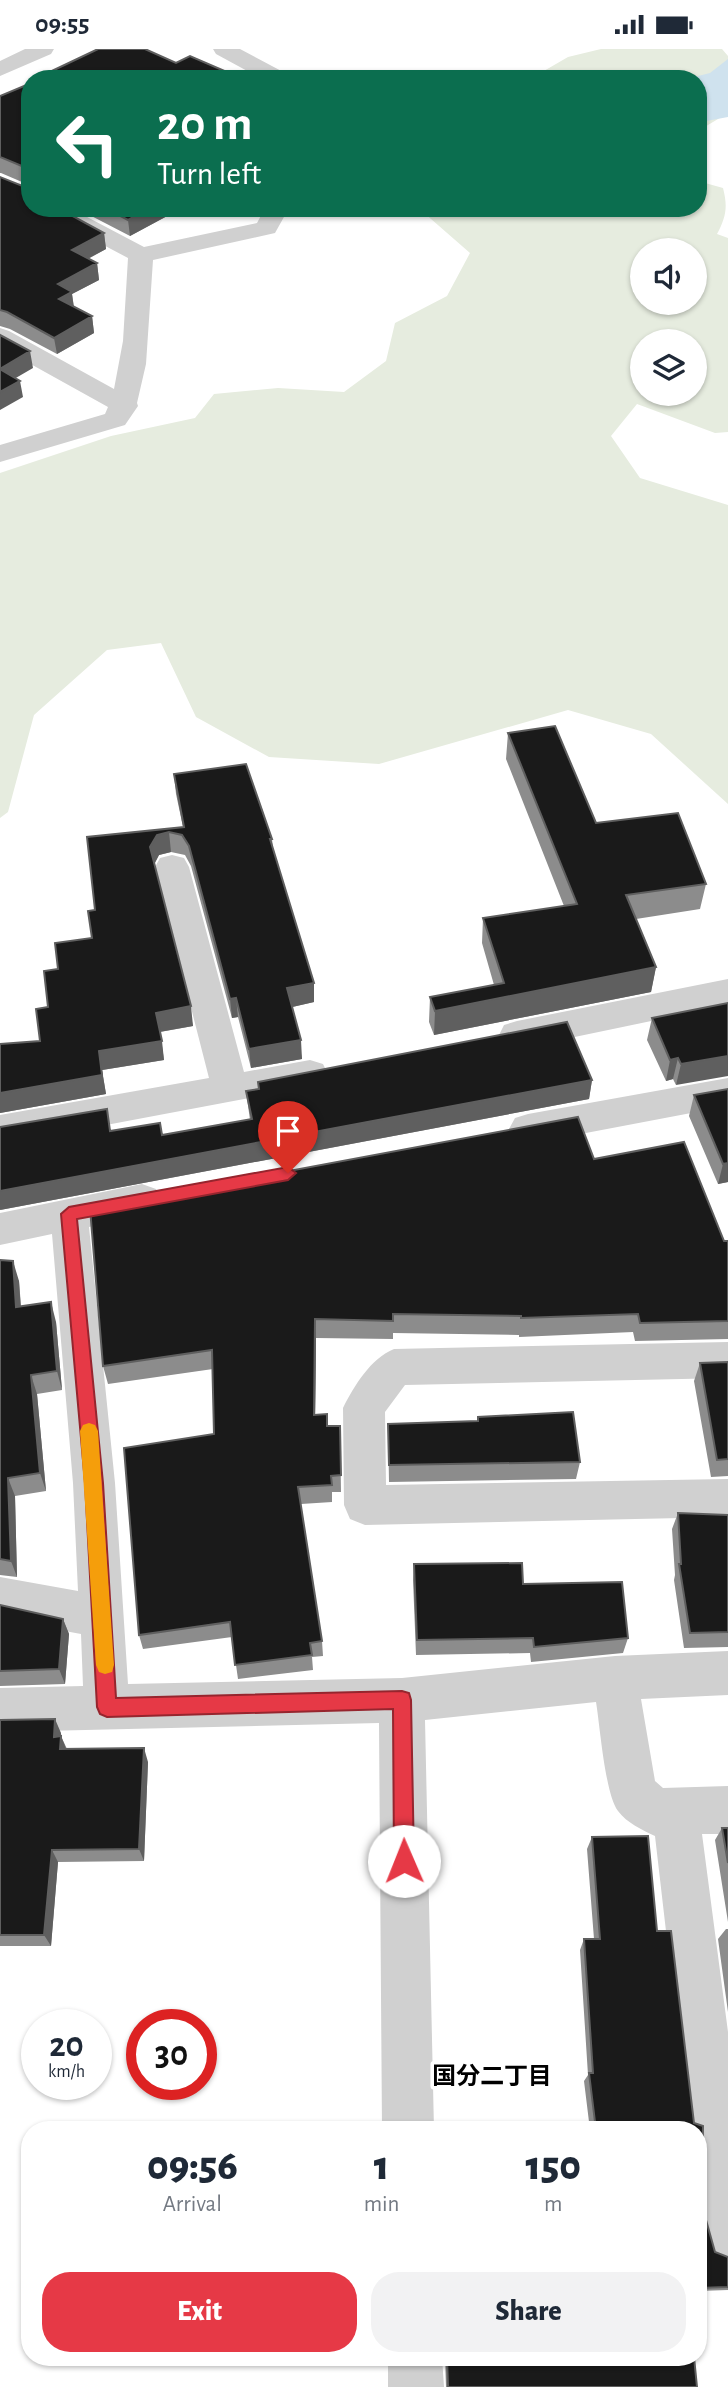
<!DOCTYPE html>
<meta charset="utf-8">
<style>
:root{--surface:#fff;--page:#f2f2f3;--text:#1f2937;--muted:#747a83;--accent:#e63946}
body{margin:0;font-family:"Alegreya Sans","Noto Sans JP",sans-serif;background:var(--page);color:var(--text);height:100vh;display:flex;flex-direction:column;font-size:26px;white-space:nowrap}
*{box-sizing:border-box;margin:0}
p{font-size:23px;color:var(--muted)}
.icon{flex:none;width:38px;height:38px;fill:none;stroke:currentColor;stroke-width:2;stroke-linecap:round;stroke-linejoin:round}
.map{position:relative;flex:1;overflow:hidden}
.sheet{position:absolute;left:21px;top:2072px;width:686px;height:245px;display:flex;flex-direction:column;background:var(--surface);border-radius:28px;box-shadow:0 2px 5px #0004}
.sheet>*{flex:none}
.guide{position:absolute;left:21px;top:21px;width:686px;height:147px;border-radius:28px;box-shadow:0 2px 5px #0004;background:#0b6e4f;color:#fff;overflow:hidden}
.tools{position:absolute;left:630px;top:189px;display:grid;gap:14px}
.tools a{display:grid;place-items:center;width:77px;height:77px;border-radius:50%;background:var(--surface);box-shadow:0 2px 5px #0004;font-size:35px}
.speed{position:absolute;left:21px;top:1960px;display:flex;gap:14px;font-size:35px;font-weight:700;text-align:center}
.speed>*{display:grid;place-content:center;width:91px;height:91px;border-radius:50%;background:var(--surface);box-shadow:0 2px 5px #0004;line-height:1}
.speed small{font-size:18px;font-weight:400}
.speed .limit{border:10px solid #d22;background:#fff;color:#111}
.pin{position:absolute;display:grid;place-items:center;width:60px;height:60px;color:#fff;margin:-72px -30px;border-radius:50% 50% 50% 0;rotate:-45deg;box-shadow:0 0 7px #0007}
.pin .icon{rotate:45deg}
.me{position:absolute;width:77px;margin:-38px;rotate:359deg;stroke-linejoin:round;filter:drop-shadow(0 0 5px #0008)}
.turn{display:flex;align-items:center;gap:24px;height:147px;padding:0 21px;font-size:32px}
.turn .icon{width:91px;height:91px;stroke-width:2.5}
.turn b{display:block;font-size:49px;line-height:60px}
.eta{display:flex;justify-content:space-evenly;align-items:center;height:119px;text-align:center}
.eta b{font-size:42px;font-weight:800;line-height:49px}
.primary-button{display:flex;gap:14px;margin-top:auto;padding:14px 21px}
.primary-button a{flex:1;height:80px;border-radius:28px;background:var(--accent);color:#fff;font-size:28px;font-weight:800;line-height:80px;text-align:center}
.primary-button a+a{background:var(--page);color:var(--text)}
.status{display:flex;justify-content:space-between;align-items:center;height:49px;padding:0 35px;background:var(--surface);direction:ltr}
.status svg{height:19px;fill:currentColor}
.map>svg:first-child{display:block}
</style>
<div class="status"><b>09:55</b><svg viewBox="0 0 49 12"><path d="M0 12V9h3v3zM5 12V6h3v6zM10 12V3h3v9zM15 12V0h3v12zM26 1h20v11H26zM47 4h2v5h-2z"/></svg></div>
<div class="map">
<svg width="728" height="2338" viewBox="0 0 728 2338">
<rect width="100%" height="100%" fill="#fff"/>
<!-- green -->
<path fill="#e6ecdf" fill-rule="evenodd" d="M601 0H722L728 7V64L698 82V30H530L568 8Z
M698 132 723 139C728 158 726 168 717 185L728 189V383L715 384 637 355 611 387 640 429 728 456V755L651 685 568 661 379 715 269 708 196 668 161 594 107 601 34 666 8 763 0 769V424L111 387 195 369 214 345 278 339 344 343 386 312 395 274 447 247 470 204 423 163 422 159H698ZM642 201H695V254H642ZM642 292H695V345H642Z"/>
<!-- water -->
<path fill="#cfe2ee" d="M728 10V68L701 73 698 72V30H686L710 24Z"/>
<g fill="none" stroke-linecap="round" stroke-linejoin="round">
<!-- minor -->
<path fill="#d0d0d0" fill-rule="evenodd" d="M25 0H54L51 5 0 27V12Z
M213 0H240L287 25 290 30H262L216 5Z
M39 159H70L144 198 257 174 265 159H289L275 184 153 211 146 315 137 354 138 357 125 376 0 413V396L105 365 108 358 0 298V279L9 282 114 340 123 292 128 209 43 164Z
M172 806 184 809 189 818 244 1023 310 1011 323 1015 328 1025 323 1035 0 1096V1066L209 1029 155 818 160 809Z
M728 930V956L517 1000 504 996 499 986 504 976 517 972Z
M728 1029V1057L528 1095 515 1091 509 1080 515 1069 528 1065Z
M142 1135 156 1140 161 1151 156 1162 89 1178 115 1434 128 1635 402 1629 615 1607 728 1602V1646L641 1650 655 1732 663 1739 728 1737V1785H702L728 1983V2214L709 2206C693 2167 698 2122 698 2081H689L655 1787C642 1781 627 1774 618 1762 605 1745 600 1677 596 1653L425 1671 434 2081H382L379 1674 0 1683V1639L83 1637 81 1585 0 1570V1528L78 1542 73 1434 52 1185 0 1196V1164Z
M728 1293V1329L405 1336 385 1363 386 1436 728 1430V1468L365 1476 350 1470 344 1456 343 1359C354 1337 371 1309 394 1300Z
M388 2308H442L444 2338H388Z"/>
</g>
<!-- wall -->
<path fill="#8c8c8c" d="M30 33V159H58L104 184 106 200 88 210 97 214 99 231 72 245 74 258 92 267 94 284 57 305 10 280 0 277V128L30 140 29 136 1 124H0V47L29 35Z
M76 159H182L130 187Z
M508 684 596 774 706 835 700 860 636 870 656 918 651 943 434 986 429 973 430 948 494 936 482 894 483 869 564 857 506 710Z
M174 725 272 790 273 799 314 934V953L292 958 302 1010 251 1019 238 968 232 969 191 817 185 806 171 803 159 806 154 816 193 977 160 983 164 1011 102 1021 106 1045 0 1064V995L40 992 58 920 92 889 95 861 87 788 183 778 176 745Z
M728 954 676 1036 673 1030 666 1032 647 991 652 969Z
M592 1031 589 1050 0 1161 111 1081 162 1086 250 1071 246 1042 258 1040V1033Z
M728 1040V1133L718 1135 689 1067 694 1046Z
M594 1110 724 1192H728V1290L635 1292 633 1283 519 1288V1286L393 1284V1290L316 1289 315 1366 327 1377H340L341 1443H332V1453L301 1455 322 1592 323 1607 312 1608 313 1621 238 1630 232 1588 143 1600 139 1586 214 1385 213 1320 108 1335 103 1317Z
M0 1211 19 1232 21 1257 56 1273 62 1341 37 1345 46 1442 15 1447 17 1528 0 1526Z
M728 1313V1427L711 1428 694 1332 700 1314Z
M478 1368 580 1413 576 1430 389 1433 388 1375 477 1372Z
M678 1464 728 1466V1598L684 1599 674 1531 675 1526 672 1480Z
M414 1515 523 1535 628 1589 623 1604 531 1613 530 1604 416 1606 413 1531Z
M0 1556 63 1570 69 1585 65 1635 0 1637Z
M0 1671 61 1684V1687L67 1700 148 1713 144 1812 58 1813 51 1897H0Z
M722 1779H728V1873L715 1791Z
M648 1787 657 1882H671L694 2074 703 2077 702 2139 706 2171 715 2203 728 2208V2241L698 2242V2081H590L584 2032 588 2026 580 1901 584 1890H594L587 1800 592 1788Z
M726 1880H728V1963L718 1890Z
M445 2308H694L697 2338H446Z"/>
<!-- shaded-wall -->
<path fill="#5f5f5f" d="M150 159H182L130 187 128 171Z
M104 184 106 200 74 217 72 201Z
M97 214 99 231 72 245 74 260 62 267 58 235Z
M92 267 94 284 57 305 54 289Z
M30 302 33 319 2 337 0 320Z
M20 332 23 348 0 361V343Z
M169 783 171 803 159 806 152 819 150 798 157 786Z
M656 918 651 943 434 986 435 962Z
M314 934V953L288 959 287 939Z
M236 949 238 968 232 969 230 950Z
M191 957 193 977 159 983 156 964Z
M301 991 302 1010 251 1019 249 1000Z
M162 992 164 1011 102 1021 106 1045 0 1064V1044L99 1002Z
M728 1007V1027L676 1036 681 1015Z
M678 1009 673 1030 666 1032 670 1011Z
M592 1031 589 1050 0 1161V1142Z
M728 1114V1133L718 1135 723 1115Z
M13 1212 19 1232 22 1278 16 1258Z
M51 1253 56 1273 62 1341 57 1322Z
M315 1270 316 1289 315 1383 314 1366Z
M31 1326 37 1345 46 1442 40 1424Z
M8 1429 15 1447 17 1528 11 1512Z
M63 1570 69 1585 65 1635 59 1620Z
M55 1670 61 1684 60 1702 54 1688Z
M61 1687 67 1702 60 1700Z
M144 1699 148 1713 144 1812 139 1800Z
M52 1801 58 1813 51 1897 44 1886Z"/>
<!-- building -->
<path fill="#1a1a1a" stroke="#5f5f5f" stroke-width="2" d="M98 0H145L176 14 190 7 243 30H35Z
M30 33V159H58L104 184 72 201 97 214 58 235 72 243 59 250 92 267 54 289 7 263 0 261V128L30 140 29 120 0 108V47L29 35Z
M106 159H150L128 171Z
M0 286 30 302 0 320Z
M0 320 20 332 0 343Z
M555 677 596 774 678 764 706 835 626 846 656 918 435 962 430 948 504 934 483 869 577 855 508 684Z
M246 715 272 790H270L314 934 287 939 301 991 249 1000 236 949 230 950 189 797 182 786 169 783 157 786 150 798 191 957 156 964 162 992 99 1002 102 1026 0 1044V995L40 992 36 960 48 958 44 922 58 920 55 894 92 889 88 862 95 861 87 788 184 778 174 725Z
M728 954V1007L681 1015 678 1009 670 1011 652 969Z
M567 973 592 1031 0 1142V1078L107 1060 110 1082 160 1074 162 1086 252 1070 246 1042 259 1040 258 1033Z
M728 1040V1114L723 1115 694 1046Z
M578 1068 594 1110 684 1093 724 1192H728V1272L640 1274 638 1265 521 1269V1267L393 1265V1272L315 1270 314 1366 327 1365V1377H340L341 1426 331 1427 332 1436 298 1438 322 1592 310 1594 312 1606 235 1616 230 1573 139 1586 124 1399 214 1385 212 1301 103 1317 90 1159Z
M0 1211 13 1212 16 1258 51 1253 57 1322 31 1326 40 1424 8 1429 11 1512 0 1510Z
M728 1313V1410L717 1411 700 1314Z
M573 1363 580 1413 389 1416 388 1375 478 1372V1368Z
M678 1464 728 1466V1583L690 1584 679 1515H681Z
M522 1514 523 1535 622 1533 628 1589 534 1598 533 1589 417 1591 414 1515Z
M0 1556 63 1570 59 1620 0 1622Z
M55 1670 54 1688 61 1687 60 1700 144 1699 139 1800 52 1801 44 1886H0V1671Z
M722 1779H728V1814Z
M648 1787 657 1882H671L694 2074 703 2077 702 2139 706 2171 715 2203 728 2208V2238L698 2239V2081H596L589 2024H593L584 1890H600L592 1788Z
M447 2308H694L697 2338H448Z"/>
<!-- route -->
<path fill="#e63946" stroke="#96252e" stroke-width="2" d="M288 1118 296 1124 288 1131 77 1170 103 1434 116 1649 402 1642 409 1644 411 1651 414 1812 411 1819 404 1822 397 1819 394 1812 393 1660 107 1668 100 1665 97 1658 85 1434 61 1165 69 1158Z"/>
<!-- slow -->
<path fill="#f59e0b" d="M89 1374 95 1376 98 1382 114 1616 112 1623 105 1625 99 1623 96 1616 80 1382 83 1376Z"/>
<g text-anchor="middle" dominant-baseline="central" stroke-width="7" stroke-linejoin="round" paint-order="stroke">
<!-- near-neighbourhood labels -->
<g font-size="24" font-weight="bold" fill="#000" stroke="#fff">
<text x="492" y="2028">国分二丁目</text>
</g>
</g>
</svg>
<div class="tools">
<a><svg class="icon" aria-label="sound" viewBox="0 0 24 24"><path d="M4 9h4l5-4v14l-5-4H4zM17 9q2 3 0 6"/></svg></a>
<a><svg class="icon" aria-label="layers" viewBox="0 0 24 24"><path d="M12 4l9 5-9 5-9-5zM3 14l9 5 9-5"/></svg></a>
</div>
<div class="speed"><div>20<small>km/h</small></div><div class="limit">30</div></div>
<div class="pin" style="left:288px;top:1124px;background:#d93025"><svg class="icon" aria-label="arrive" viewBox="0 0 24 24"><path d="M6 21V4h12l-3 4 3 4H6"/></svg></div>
<svg class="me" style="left:404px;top:1812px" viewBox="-20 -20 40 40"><circle r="19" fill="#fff"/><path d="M0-13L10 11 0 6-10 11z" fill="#e63946"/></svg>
<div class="guide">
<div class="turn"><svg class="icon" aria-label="left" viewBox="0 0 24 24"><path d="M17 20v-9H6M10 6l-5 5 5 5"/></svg><div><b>20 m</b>Turn left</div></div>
</div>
<section class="sheet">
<div class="eta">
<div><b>09:56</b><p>Arrival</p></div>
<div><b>1</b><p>min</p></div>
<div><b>150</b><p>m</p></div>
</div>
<div class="primary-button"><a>Exit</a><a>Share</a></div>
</section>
</div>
